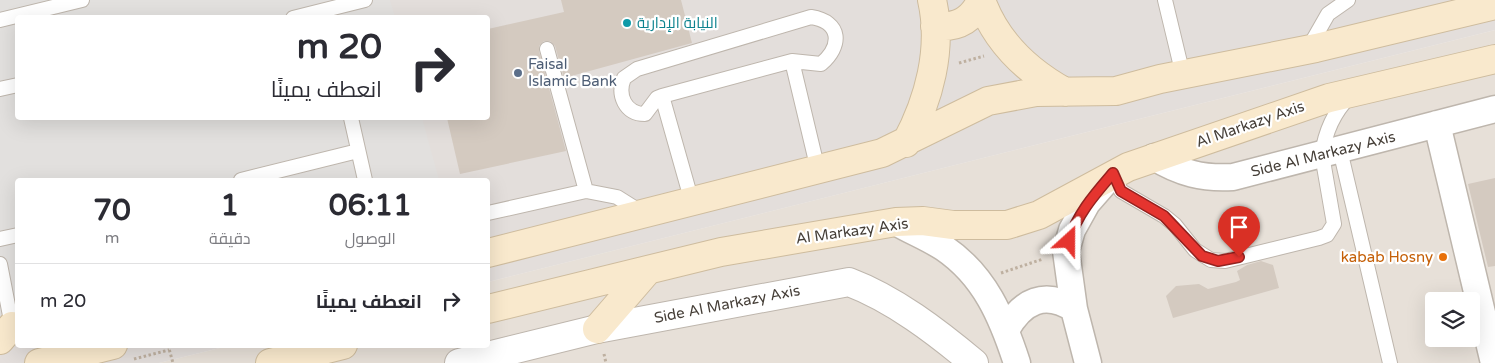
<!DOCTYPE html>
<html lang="ar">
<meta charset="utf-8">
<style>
:root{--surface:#fff;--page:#f7f7f7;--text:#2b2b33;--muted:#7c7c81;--line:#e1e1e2}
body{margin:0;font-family:"Varela Round",Cairo,sans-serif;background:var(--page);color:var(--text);direction:rtl;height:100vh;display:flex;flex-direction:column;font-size:19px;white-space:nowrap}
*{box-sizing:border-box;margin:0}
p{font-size:16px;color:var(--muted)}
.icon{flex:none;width:28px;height:28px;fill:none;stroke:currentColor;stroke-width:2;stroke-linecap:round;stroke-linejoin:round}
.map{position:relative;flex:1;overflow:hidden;direction:ltr}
.sheet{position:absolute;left:15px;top:178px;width:475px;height:170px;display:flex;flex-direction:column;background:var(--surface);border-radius:5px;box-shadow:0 5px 20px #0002;direction:rtl}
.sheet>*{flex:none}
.top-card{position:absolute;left:15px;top:15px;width:475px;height:105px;border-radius:5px;box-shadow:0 5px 20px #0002;direction:rtl;background:#fff;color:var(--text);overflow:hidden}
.tools{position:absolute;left:1425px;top:292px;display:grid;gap:10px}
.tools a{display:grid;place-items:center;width:55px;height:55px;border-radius:5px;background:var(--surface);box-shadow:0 5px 20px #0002;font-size:25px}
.pin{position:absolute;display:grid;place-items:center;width:42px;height:42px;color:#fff;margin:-51px -21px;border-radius:50% 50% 50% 0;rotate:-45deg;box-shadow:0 0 5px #0007}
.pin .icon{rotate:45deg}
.me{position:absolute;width:55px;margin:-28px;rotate:24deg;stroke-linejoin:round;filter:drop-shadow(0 0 4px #0008)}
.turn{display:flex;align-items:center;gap:18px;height:105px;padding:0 25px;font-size:22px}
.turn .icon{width:65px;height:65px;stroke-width:2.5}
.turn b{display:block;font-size:35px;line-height:42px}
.eta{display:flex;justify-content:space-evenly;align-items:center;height:85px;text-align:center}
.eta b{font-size:30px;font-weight:700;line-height:35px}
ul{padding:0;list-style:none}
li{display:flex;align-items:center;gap:15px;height:75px;padding:0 25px;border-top:1px solid var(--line)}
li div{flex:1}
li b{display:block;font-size:19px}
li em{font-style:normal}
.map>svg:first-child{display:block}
</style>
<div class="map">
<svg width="1495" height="363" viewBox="0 0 1495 363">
<rect width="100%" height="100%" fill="#f3efea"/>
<!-- residential -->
<path fill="#e7e0d8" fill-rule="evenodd" d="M1495 30V363H159L232 345H488V282ZM1434 301H1471V339H1434Z"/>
<!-- industrial -->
<path fill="#e3dedb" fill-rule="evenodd" d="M0 0H1495V30L488 282V180H18V345H232L159 363H0ZM18 18H488V118H18Z"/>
<!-- parking -->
<path fill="#e2e0de" d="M0 0H390L395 17 18 18V118H422L439 180H18L17 317 0 321Z"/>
<!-- building -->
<path fill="#d4cac0" d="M561 0H681L692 43 564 78 555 46 550 41H544L539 46V51L566 151 460 174 447 118H488V29L564 12Z
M1495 178V266L1488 267 1468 184Z
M1261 261 1273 265 1279 288 1173 318 1166 296 1176 286 1199 284 1208 289 1236 282 1240 280 1237 271 1247 265Z"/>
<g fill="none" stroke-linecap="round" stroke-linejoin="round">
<defs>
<path id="service" d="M1165 0 1183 75
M811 17C842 22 842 46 821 64L792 61 662 96 657 98 645 114C625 114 617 95 624 78L637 69Z
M293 18 365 0
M0 20 82 0
M547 49 586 191
M1308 49 1328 14 1348 0
M792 61 818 170
M0 89 18 85
M662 96 692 202
M351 118 365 180
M1340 150 1390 363
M1113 173 1121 191 1164 216 1175 225 1195 250 1211 260 1225 261 1319 238 1327 235 1334 224 1322 155C1325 132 1334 112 1350 96
M241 180 358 151
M488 213 586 191 617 197 644 214
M0 239 18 235
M0 264 12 326"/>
<path id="minor" d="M1437 124 1494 363
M1154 157C1180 173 1203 179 1233 177L1495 109
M896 222C911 231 929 238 944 248 985 276 1002 317 1017 363
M1006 330C1022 301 1045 290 1074 309
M1088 363 1074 309 1066 251 1072 230 1087 203 1108 179"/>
<path id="tertiary" d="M459 363 597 329 849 282C894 299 937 332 974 363"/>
<path id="secondary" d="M981 0C996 42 1027 71 1065 92
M935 26C957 28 971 21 981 1
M906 143C929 100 943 49 932 0
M488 253 882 153 988 101 1036 92 1116 91 1160 79 1316 48 1495 5
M488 309 721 252 896 222 923 221 953 225H1007L1039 215 1128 167 1329 98 1495 59
M597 329 648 270
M0 340 12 326
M39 363 113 345
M270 363 343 345"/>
</defs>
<!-- service casing -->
<use href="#service" stroke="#beb6ad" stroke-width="16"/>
<!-- minor casing -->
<use href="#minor" stroke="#beb6ad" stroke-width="29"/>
<!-- tertiary casing -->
<use href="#tertiary" stroke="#beb6ad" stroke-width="30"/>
<!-- secondary casing -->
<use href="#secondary" stroke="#cebc9e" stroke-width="30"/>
<!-- path -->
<path stroke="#beb0a0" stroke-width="3" stroke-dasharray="2.5 2.5" stroke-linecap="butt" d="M959 63 984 56
M1001 273 1043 259
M168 345 173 363
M604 354 606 363
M134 359 169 350"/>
<!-- service -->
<use href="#service" stroke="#fff" stroke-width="14"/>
<!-- minor -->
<use href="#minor" stroke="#fff" stroke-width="26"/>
<!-- tertiary -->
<use href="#tertiary" stroke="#fff" stroke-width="28"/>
<!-- secondary -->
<use href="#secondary" stroke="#f9e9cd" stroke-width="28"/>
</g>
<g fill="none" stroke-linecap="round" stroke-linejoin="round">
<defs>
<path id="route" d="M1069 241C1077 214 1095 194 1113 173L1121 191 1164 216 1202 256 1218 261 1239 257"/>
</defs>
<!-- route casing -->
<use href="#route" stroke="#95221f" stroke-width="12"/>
<!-- route -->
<use href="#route" stroke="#e5342f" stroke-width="9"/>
</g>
<!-- markers -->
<circle fill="#0f9aa8" stroke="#fff" stroke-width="2" cx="627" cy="23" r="5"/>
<circle fill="#5c6f8a" stroke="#fff" stroke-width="2" cx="518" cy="73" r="5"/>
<circle fill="#e8710a" stroke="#fff" stroke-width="2" cx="1443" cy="257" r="5"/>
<g text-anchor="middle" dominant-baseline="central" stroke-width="4.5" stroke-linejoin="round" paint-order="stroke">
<!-- culture labels -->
<g font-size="15" fill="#0d838f" stroke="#fff" text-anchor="start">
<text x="637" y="23">النيابة الإدارية</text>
</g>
<!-- service labels -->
<g font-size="15" fill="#4e5e75" stroke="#fff" text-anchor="start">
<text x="528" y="64">Faisal<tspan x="528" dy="17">Islamic Bank</tspan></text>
</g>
<!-- street labels -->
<g font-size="15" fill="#463f38" stroke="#fff">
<text transform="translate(1250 124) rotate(-19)">Al Markazy Axis</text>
<text transform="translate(1323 154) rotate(-14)">Side Al Markazy Axis</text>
<text transform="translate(852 231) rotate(-8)">Al Markazy Axis</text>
<text transform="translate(727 304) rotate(-11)">Side Al Markazy Axis</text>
</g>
<!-- food labels -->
<g font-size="15" fill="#c56008" stroke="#fff" text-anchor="end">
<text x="1433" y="257">kabab Hosny</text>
</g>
</g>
</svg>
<div class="tools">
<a><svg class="icon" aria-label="layers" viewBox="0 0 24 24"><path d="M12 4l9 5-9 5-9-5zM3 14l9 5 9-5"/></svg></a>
</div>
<div class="pin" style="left:1239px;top:257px;background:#d93025"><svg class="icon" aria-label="arrive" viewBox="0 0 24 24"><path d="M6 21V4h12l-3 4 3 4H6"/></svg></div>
<svg class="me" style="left:1069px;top:241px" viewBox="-20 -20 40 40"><path d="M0-17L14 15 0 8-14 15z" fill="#e5342f" stroke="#fff" stroke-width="4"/></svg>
<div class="top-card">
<div class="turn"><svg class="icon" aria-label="right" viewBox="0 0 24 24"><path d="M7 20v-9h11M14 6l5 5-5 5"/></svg><div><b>20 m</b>انعطف يمينًا</div></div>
</div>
<section class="sheet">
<div class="eta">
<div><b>06:11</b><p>الوصول</p></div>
<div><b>1</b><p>دقيقة</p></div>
<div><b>70</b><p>m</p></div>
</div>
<ul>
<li><svg class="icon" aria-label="right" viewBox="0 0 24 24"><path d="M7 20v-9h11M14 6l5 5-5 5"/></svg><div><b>انعطف يمينًا</b></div><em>20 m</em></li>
</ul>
</section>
</div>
